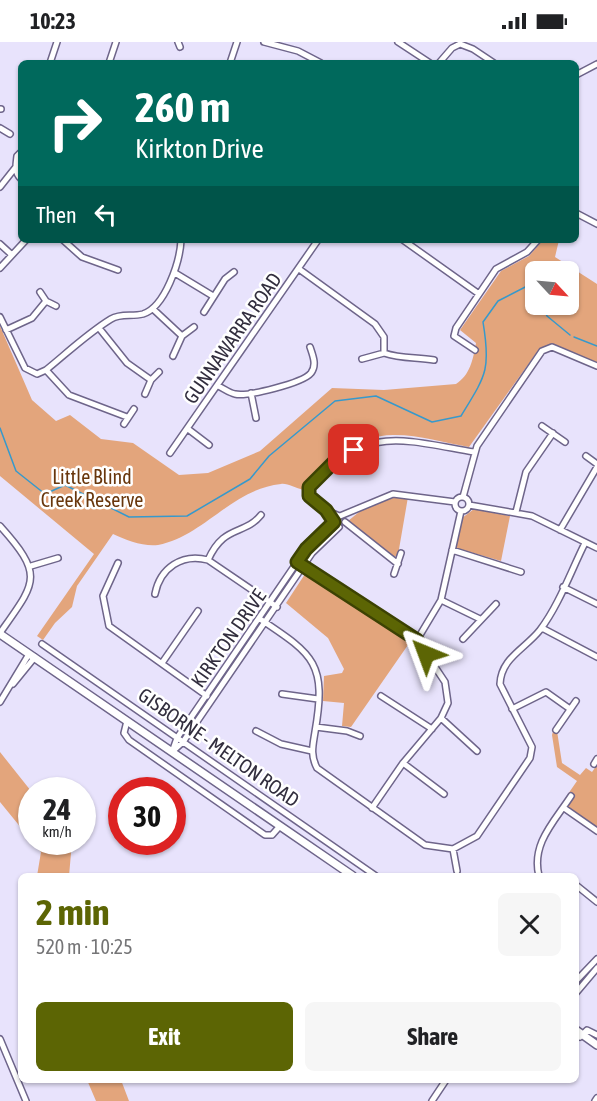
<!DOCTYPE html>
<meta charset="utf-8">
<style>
:root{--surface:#fff;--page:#f6f6f6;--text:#202124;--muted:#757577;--accent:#5c6504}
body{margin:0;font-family:"Asap Condensed",sans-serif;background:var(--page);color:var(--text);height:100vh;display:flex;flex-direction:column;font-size:22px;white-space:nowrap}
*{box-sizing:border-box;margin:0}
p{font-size:20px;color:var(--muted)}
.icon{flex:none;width:33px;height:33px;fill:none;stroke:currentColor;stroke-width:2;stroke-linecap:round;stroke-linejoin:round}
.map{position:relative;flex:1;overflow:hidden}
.panel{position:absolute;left:18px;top:831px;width:561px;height:210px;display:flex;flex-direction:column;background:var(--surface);border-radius:9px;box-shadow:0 2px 4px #0004}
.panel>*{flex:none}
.guide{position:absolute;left:18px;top:18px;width:561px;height:183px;border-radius:9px;box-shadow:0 2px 4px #0004;background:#00695c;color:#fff;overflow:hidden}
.needle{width:39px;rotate:116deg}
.controls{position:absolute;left:525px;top:219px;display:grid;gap:12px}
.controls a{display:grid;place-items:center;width:54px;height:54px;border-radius:9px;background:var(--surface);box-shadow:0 2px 4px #0004;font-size:30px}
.speed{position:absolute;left:18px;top:735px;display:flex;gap:12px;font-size:30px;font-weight:700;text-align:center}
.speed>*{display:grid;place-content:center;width:78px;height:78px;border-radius:50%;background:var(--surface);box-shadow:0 2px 4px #0004;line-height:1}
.speed small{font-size:15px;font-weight:400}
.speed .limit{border:9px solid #d22;background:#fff;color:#111}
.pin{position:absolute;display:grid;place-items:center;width:51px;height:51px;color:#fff;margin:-26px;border-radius:12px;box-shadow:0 3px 9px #0006}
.me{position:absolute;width:66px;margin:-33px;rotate:316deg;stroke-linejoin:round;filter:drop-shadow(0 0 4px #0008)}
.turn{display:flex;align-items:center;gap:21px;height:126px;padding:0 18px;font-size:27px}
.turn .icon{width:78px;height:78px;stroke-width:2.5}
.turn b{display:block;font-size:42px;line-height:51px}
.then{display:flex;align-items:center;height:57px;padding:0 18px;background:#0003;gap:12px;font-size:22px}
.round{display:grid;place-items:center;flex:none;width:63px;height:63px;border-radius:9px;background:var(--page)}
.head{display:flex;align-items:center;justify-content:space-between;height:102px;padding:0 18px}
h1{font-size:36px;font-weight:700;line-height:45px;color:var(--accent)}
.action{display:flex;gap:12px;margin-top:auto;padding:12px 18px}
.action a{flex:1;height:69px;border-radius:9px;background:var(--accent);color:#fff;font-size:24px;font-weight:700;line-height:69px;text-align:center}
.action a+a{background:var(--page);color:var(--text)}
.status{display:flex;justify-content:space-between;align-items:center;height:42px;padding:0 30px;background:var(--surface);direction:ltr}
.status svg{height:16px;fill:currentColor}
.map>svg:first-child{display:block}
</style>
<div class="status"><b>10:23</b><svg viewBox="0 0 49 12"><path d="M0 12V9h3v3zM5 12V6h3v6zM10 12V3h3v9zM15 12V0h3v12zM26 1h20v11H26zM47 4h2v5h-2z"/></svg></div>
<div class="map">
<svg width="597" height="1059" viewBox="0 0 597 1059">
<rect width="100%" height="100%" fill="#e8e3fc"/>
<!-- green -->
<path fill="#e3a57c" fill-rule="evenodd" d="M543 198H559L555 215 597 242V321L552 302 540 306 469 405C445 401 420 393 395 393 359 392 323 420 303 448 296 446 287 441 281 442 232 447 204 494 158 503 144 505 126 498 113 492L77 544 72 565 55 581 43 598 37 594 94 512 0 434V284L32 358 56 379 70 373 101 397 133 401 179 433 208 431 260 409 332 346 384 348 456 342C470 333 473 318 476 301L460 288 501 229 529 214ZM536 230H568V262H536Z
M396 455H408L398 513 394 515 348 479 364 466Z
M474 467 510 474 501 519 456 506 462 476Z
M307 529 410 600 351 685 342 684 344 661 323 659 324 634 342 631 344 627 328 596 286 561Z
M554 686 557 689 562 721 580 733 586 726 592 730 597 723V786L567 765 573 756 568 752 577 739 557 725 552 693Z
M0 710 31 749V798L0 760Z
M32 800H72L69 834H37L41 810Z
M87 1038H121L129 1059H96Z"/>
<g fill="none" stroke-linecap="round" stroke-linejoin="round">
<!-- stream -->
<path stroke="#3699cc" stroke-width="1.5" d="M535 246 536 247
M542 262 547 274 570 293
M574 295 597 304
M0 386 16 429 45 452 65 443 129 475 187 474 250 437 269 414 335 359 376 354 432 380 461 374C486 333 491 328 483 280L498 259 533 241"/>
<defs>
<path id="minor" d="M178 0 180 5
M264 0 298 9 321 21
M398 0 430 21
M50 21 57 0
M109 21 116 0
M230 21 237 0
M439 21 452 6 460 2 473 7 494 21
M576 33 597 22
M0 67H1
M0 86 10 92
M20 111 17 114C16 123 14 130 21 137
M0 145 15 126
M576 171 597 182
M63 198 82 215 118 228
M403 198 479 252
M0 202 12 213
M0 226 26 198
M299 227 375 282 384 295V311L362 317
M175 231 213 254
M40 250 46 259 56 264
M153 267 182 294
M204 270 225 237 234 230
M0 275 25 326 37 332 46 328C67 311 88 291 111 277 121 271 132 275 143 272 165 265 180 220 181 198
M99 286 127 321 151 338
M6 288 32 276 46 259
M475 308 454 294 456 286 496 227 527 210 538 198
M384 311C401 317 417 315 434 318
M173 314 182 294 194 285
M46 328 69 353 127 375
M218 344C223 346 229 351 235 352 247 355 303 341 311 331 317 323 313 314 310 305
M251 351 256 376
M145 352 151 338 159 330
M124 382 134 367
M542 384 565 400
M188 387 209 403
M170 411 318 198
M586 414 597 422
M463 455 477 404 542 309 552 305 597 324
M455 462a7 7 0 1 1 14 0a7 7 0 1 1-14 0Z
M469 463 532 474 597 506
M516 470 526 430 553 391
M339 474 326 468 308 452 309 445C366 383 398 397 474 410
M340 474 393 452 455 460
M345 480 398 522
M0 484C45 534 36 540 0 591
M560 488 597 425
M452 508 521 530
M208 518C224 482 244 494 261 473
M118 521 103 554 109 584 207 654
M31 524 58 516
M303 524 417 598
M394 532 401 511
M563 545 597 562
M155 552C160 526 182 511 208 518L277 565
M441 558 480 577
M260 577C314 613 327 621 315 690 313 703 310 713 317 726L425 803 453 807 477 794 530 716 532 705 500 642C501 616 525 607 540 588 559 563 571 529 585 501
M542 586 597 615
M463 597 496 562
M42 602 376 834
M162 621 198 569
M13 642 35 615
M282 652 318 657
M381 654 432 687
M0 660 29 612
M512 667 546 650 570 667
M441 676 477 709
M127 679 124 691 129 698 265 793H272L280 784
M316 685 347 689 360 694
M556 688 576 659
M256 689 281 702 312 709
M173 709 183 700 312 511 339 485
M172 710 177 696 306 507 334 480
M403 721 444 752
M594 722 597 717
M372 766 403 721 441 676 448 661 445 640 417 598 441 558 461 469
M564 766 597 789
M453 807 457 829
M539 834C531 802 554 780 571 754
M576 843 597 860
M576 939 597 917
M576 951 597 926
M580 995 587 988 597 993
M0 997 26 1059
M432 1059 446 1038
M595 1059 597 1056"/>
<path id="major" d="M0 592 353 834
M576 988 597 1003"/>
</defs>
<!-- minor casing -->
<use href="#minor" stroke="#6e658a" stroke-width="8"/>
<!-- major casing -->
<use href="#major" stroke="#6e658a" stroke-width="10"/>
<!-- minor -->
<use href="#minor" stroke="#fff" stroke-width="5"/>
<!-- major -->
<use href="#major" stroke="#fff" stroke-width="7"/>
</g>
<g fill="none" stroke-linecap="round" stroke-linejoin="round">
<defs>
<path id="route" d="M354 408 340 414 309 445V454L326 468 334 480 306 507 297 520 417 598 426 612"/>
</defs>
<!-- route casing -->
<use href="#route" stroke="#3c4203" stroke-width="15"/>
<!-- route -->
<use href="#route" stroke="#5c6504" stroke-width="10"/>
</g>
<g text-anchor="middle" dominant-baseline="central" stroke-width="5" stroke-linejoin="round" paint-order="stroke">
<!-- street labels -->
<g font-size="20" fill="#322e3e" stroke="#fff">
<text transform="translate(232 296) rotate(-55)">GUNNAWARRA ROAD</text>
<text transform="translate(228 596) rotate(-55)">KIRKTON DRIVE</text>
<text transform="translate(219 705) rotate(35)">GISBORNE - MELTON ROAD</text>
</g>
<!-- park labels -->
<g font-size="20" fill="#68360c" stroke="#fff">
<text x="92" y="434">Little Blind<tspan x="92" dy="23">Creek Reserve</tspan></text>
</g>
</g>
</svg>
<div class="controls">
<a><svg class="needle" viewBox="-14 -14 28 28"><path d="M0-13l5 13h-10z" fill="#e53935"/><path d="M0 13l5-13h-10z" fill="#757577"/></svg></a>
</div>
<div class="speed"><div>24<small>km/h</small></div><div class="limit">30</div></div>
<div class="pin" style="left:354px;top:408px;background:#d93025"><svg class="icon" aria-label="arrive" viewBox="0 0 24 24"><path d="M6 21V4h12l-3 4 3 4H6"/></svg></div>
<svg class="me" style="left:426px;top:612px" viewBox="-20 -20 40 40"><path d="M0-17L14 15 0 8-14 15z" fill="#5c6504" stroke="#fff" stroke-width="4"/></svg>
<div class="guide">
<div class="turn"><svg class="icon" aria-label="right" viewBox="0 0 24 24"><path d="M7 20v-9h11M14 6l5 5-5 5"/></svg><div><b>260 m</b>Kirkton Drive</div></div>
<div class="then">Then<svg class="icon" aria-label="left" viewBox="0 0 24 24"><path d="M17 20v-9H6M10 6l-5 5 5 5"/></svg></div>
</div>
<section class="panel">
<div class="head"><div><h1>2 min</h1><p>520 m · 10:25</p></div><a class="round"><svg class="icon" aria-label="close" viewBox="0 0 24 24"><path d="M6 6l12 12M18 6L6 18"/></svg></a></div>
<div class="action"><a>Exit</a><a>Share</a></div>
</section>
</div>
